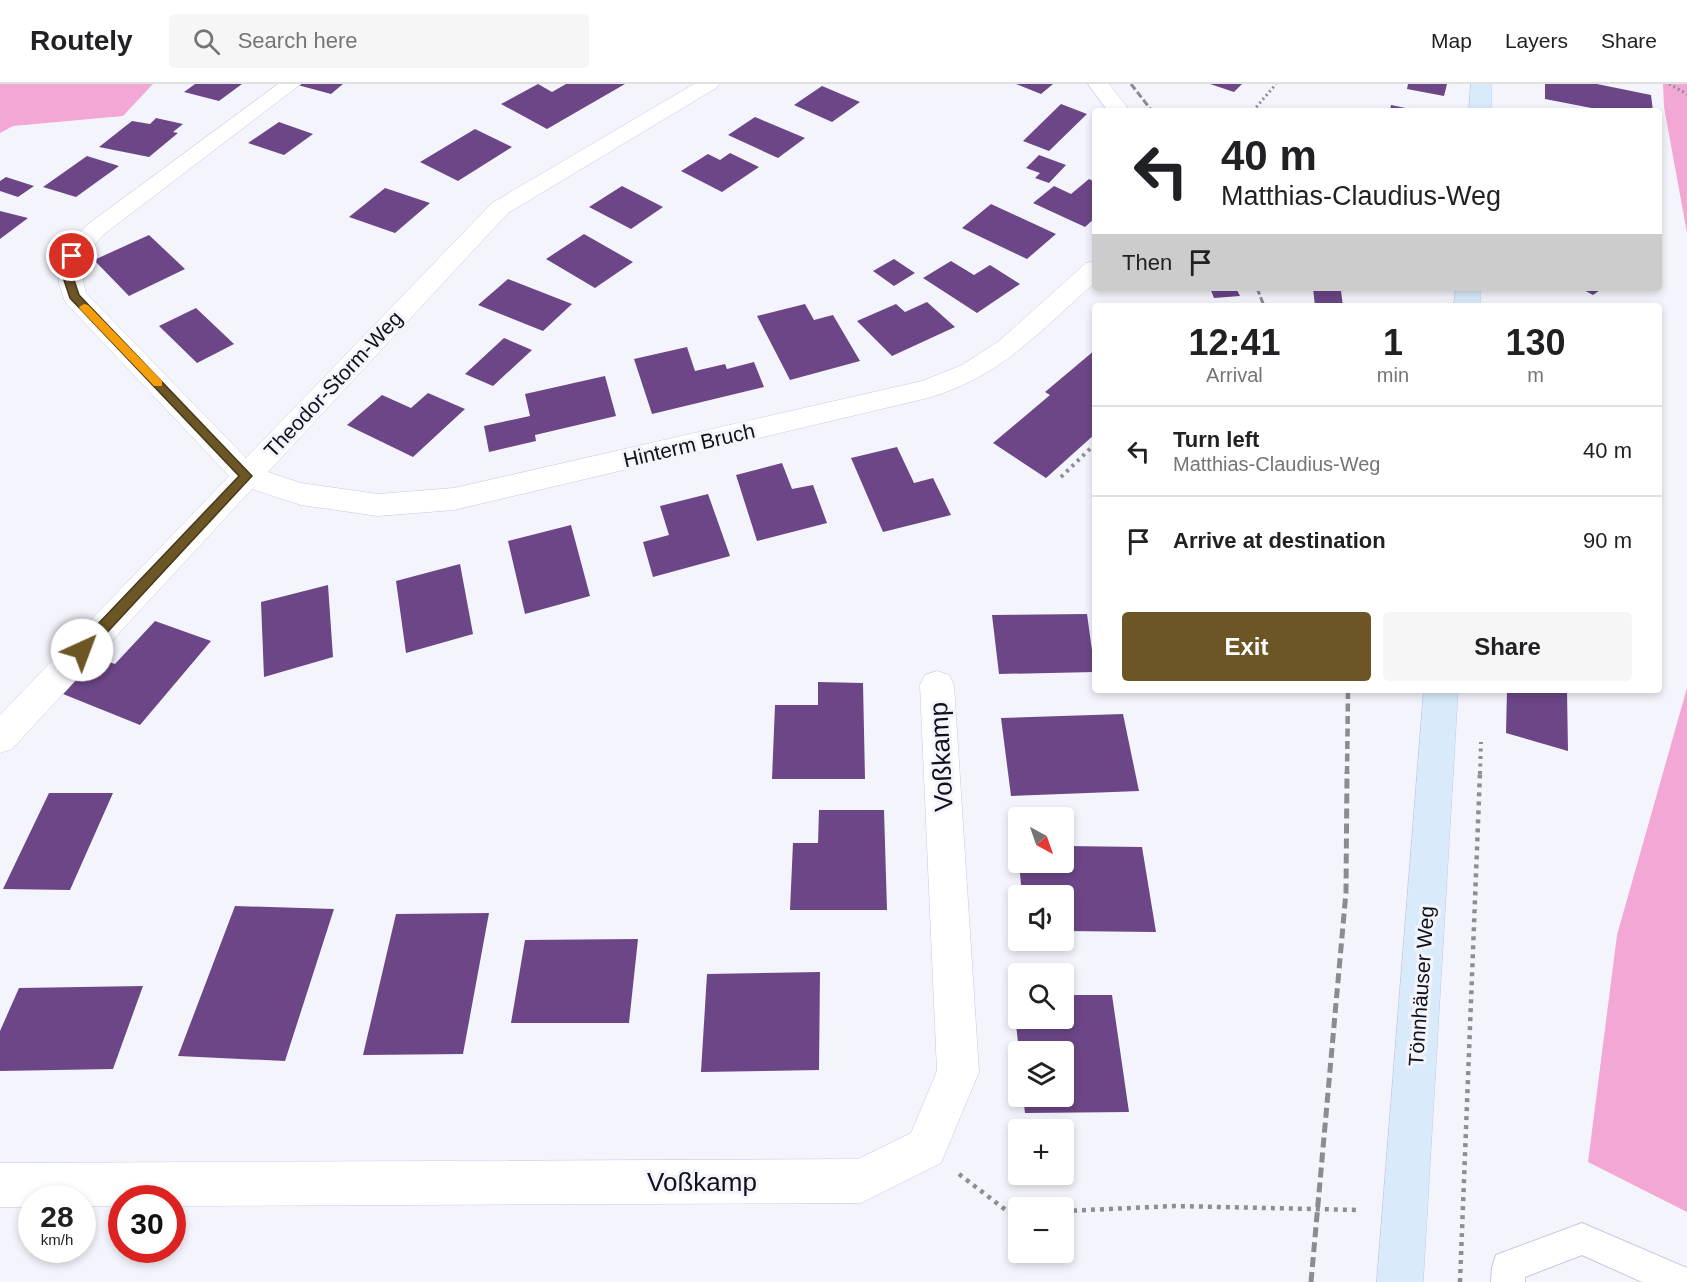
<!DOCTYPE html>
<meta charset="utf-8">
<style>
:root{--surface:#fff;--page:#f6f6f6;--text:#202124;--muted:#757577;--line:#e0e0e0;--accent:#6d5626}
body{margin:0;font-family:Arial,sans-serif;background:var(--page);color:var(--text);height:100vh;display:flex;flex-direction:column;font-size:22px;white-space:nowrap}
*{box-sizing:border-box;margin:0}
p{font-size:20px;color:var(--muted)}
.icon{flex:none;width:33px;height:33px;fill:none;stroke:currentColor;stroke-width:2;stroke-linecap:round;stroke-linejoin:round}
.map{position:relative;flex:1;overflow:hidden}
.sheet{position:absolute;left:1092px;top:219px;width:570px;height:390px;display:flex;flex-direction:column;background:var(--surface);border-radius:6px;box-shadow:0 3px 9px #0003}
.sheet>*{flex:none}
.banner{position:absolute;left:1092px;top:24px;width:570px;height:183px;border-radius:6px;box-shadow:0 3px 9px #0003;background:#fff;color:var(--text);overflow:hidden}
.needle{width:39px;rotate:140deg}
.tools{position:absolute;left:1008px;top:723px;display:grid;gap:12px}
.tools a{display:grid;place-items:center;width:66px;height:66px;border-radius:6px;background:var(--surface);box-shadow:0 3px 9px #0003;font-size:30px}
.speed{position:absolute;left:18px;top:1101px;display:flex;gap:12px;font-size:30px;font-weight:700;text-align:center}
.speed>*{display:grid;place-content:center;width:78px;height:78px;border-radius:50%;background:var(--surface);box-shadow:0 3px 9px #0003;line-height:1}
.speed small{font-size:15px;font-weight:400}
.speed .limit{border:9px solid #d22;background:#fff;color:#111}
.pin{position:absolute;display:grid;place-items:center;width:51px;height:51px;color:#fff;margin:-26px;border:3px solid #fff;border-radius:50%;box-shadow:0 2px 6px #0007}
.me{position:absolute;width:66px;margin:-33px;rotate:43deg;stroke-linejoin:round;filter:drop-shadow(0 0 4px #0008)}
.turn{display:flex;align-items:center;gap:21px;height:126px;padding:0 30px;font-size:27px}
.turn .icon{width:78px;height:78px;stroke-width:2.5}
.turn b{display:block;font-size:42px;line-height:51px}
.then{display:flex;align-items:center;height:57px;padding:0 30px;background:#0003;gap:12px;font-size:22px}
.eta{display:flex;justify-content:space-evenly;align-items:center;height:102px;text-align:center}
.eta b{font-size:36px;font-weight:700;line-height:42px}
.action{display:flex;gap:12px;margin-top:auto;padding:12px 30px}
.action a{flex:1;height:69px;border-radius:6px;background:var(--accent);color:#fff;font-size:24px;font-weight:700;line-height:69px;text-align:center}
.action a+a{background:var(--page);color:var(--text)}
ul{padding:0;list-style:none}
li{display:flex;align-items:center;gap:18px;height:90px;padding:0 30px;border-top:2px solid var(--line)}
li div{flex:1}
li b{display:block;font-size:22px}
li em{font-style:normal}
header{display:flex;align-items:center;gap:36px;box-sizing:border-box;height:84px;padding:0 30px;background:var(--surface);border-bottom:2px solid var(--line)}
header strong{font-size:28px}
nav{display:flex;gap:33px;margin-inline-start:auto;font-size:21px}
.search{width:420px;height:54px;background:var(--page);display:flex;align-items:center;gap:15px;box-sizing:border-box;padding:0 21px;border-radius:6px;color:var(--muted);font-size:22px}
.map>svg:first-child{display:block}
</style>
<header>
<strong>Routely</strong>
<div class="search"><svg class="icon" aria-label="search" viewBox="0 0 24 24"><circle cx="10" cy="10" r="6"/><path d="M15 15l6 6"/></svg>Search here</div>
<nav><a>Map</a><a>Layers</a><a>Share</a></nav>
</header>
<div class="map">
<svg width="1687" height="1198" viewBox="0 0 1687 1198">
<rect width="100%" height="100%" fill="#f4f5fc"/>
<!-- green -->
<path fill="#f3a7d5" d="M0 0H153L123 32 13 42 0 49Z
M1663 0H1687V149L1664 23Z
M1687 604V1128L1588 1078 1617 851Z"/>
<!-- building -->
<path fill="#6c4687" d="M195 0H242L219 17 184 8Z
M294 0H343L331 10Z
M538 0 552 8 566 0H625L547 45 501 20Z
M1016 0H1053L1041 10Z
M1210 0H1242L1234 8Z
M1408 0H1447L1444 12 1407 5Z
M1545 0H1597L1651 11 1653 27H1607L1545 15Z
M822 2 860 18 832 38 794 21Z
M1061 20 1087 30 1049 67 1023 57Z
M1391 21 1415 26V27H1390Z
M755 33 805 54 778 74 728 51Z
M156 34 183 40 173 48 178 49 149 73 99 63 132 37 150 40Z
M279 38 313 50 284 71 248 59Z
M475 45 512 63 458 97 420 78Z
M730 69 759 83 722 108 681 87 708 70 720 76Z
M1039 71 1066 81 1049 99 1035 94 1040 89 1026 84Z
M87 72 119 82 76 113 43 103Z
M6 93 34 102 18 113 0 107V97Z
M1089 95 1095 98V134L1085 143 1033 119 1054 102 1071 110Z
M622 102 663 123 631 145 589 123Z
M385 104 430 119 395 149 349 133Z
M991 120 1056 150 1027 175 962 144Z
M0 127 28 134 0 155Z
M584 150 633 178 595 204 546 175Z
M149 151 185 185 129 212 94 176Z
M894 175 915 189 894 202 873 187Z
M951 177 974 191 990 181 1020 200 977 229 923 194Z
M508 195 572 220 543 247 478 221Z
M1210 204H1236L1240 212 1214 214Z
M1313 204 1341 207 1343 222H1315Z
M1580 204H1603L1593 211Z
M927 218 955 243 892 272 857 237 896 220 905 228Z
M805 220 814 236 833 231 860 277 790 296 757 232Z
M196 224 234 260 197 279 159 242Z
M504 254 532 266 493 302 465 290Z
M687 263 695 287 725 280 727 285 754 278 764 303 652 330 634 275Z
M1095 266V350L1046 394 993 359 1050 311 1045 308Z
M605 292 616 332 535 351 536 357 489 368 484 342 530 332 525 310Z
M428 309 465 325 413 373 347 341 382 311 411 324Z
M897 363 914 399 933 394 951 431 883 448 851 374Z
M782 379 792 405 813 401 827 439 757 457 736 391Z
M708 410 730 472 653 493 643 458 669 451 660 422Z
M571 441 590 512 525 530 508 457Z
M460 480 473 550 406 569 396 497Z
M328 501 333 573 264 593 261 518Z
M1087 530 1095 588 999 590 992 531Z
M155 537 211 557 140 641 63 610 97 574 115 580Z
M818 598 863 599 865 695H772L775 621H818Z
M1507 606H1567L1568 667 1506 649Z
M1123 630 1139 707 1011 712 1001 634Z
M49 709H113L70 806 3 805Z
M819 726H884L887 826H790L793 759H818Z
M1064 762 1142 763 1156 848 1064 847V812H1022L1019 778H1064Z
M235 822 334 825 285 977 178 972Z
M489 829 463 970 363 971 396 830Z
M638 855 629 939H511L525 856Z
M820 888 819 986 701 988 707 890Z
M143 902 113 985 0 987V947L19 904Z
M1064 911H1112L1129 1028 1025 1029 1023 1012H1064V968H1019L1013 912H1018V934H1064Z"/>
<g fill="none" stroke-linecap="round" stroke-linejoin="round">
<defs>
<path id="service" d="M1582 1139 1687 1184V1198H1642L1582 1171 1525 1193V1198H1491L1492 1183 1496 1171Z"/>
<path id="minor" d="M278 0H301L103 151C85 172 78 180 86 209L246 374 492 119 694 0H719L716 4 508 129 268 388 301 399 378 410 454 404 922 297 962 281 999 257 1086 179 1095 177V198C1041 247 1000 293 928 314L454 426 378 432 301 421 252 405 12 665 0 669V631L229 392 65 218 59 200 58 182 67 163 87 141Z
M1088 0H1109L1130 27H1108Z
M937 587 949 591 954 601 979 988 941 1079 861 1119 172 1122V1114H122V1122H82V1114H32V1123H0V1079L858 1075 911 1049 937 987 920 601 925 591Z"/>
<path id="secondary" d="M1471 0H1491V27H1469Z
M1456 204H1480V222H1454Z
M1424 606H1458L1423 1198H1377Z"/>
</defs>
<!-- service casing -->
<use href="#service" stroke="#c2c8e8" stroke-width="2"/>
<!-- minor casing -->
<use href="#minor" stroke="#c2c8e8" stroke-width="1"/>
<!-- secondary casing -->
<use href="#secondary" stroke="#c2c8e8" stroke-width="1"/>
<!-- path-far2 -->
<path stroke="#8c8d96" stroke-width="3" stroke-dasharray="2 3" stroke-linecap="butt" d="M1669 0 1687 10
M1253 27 1276 0"/>
<!-- path-far1 -->
<path stroke="#8c8d96" stroke-width="4" stroke-dasharray="3 4.5" stroke-linecap="butt" d="M1061 393 1095 360
M1480 690 1481 658"/>
<!-- path -->
<path stroke="#8c8d96" stroke-width="4.5" stroke-dasharray="4 5" stroke-linecap="butt" d="M959 1090 1011 1130H1018
M1064 1127 1175 1122 1360 1126
M1460 1198 1480 688"/>
<!-- service -->
<use href="#service" fill="#fff" fill-rule="evenodd"/>
<!-- minor -->
<use href="#minor" fill="#fff" fill-rule="evenodd"/>
<!-- secondary -->
<use href="#secondary" fill="#d9ebfa" fill-rule="evenodd"/>
<!-- rail-far2 -->
<path stroke="#8a8b94" stroke-width="3" stroke-dasharray="7 3" stroke-linecap="butt" d="M1131 0 1152 27
M1257 204 1264 222"/>
<!-- rail-far1 -->
<path stroke="#8a8b94" stroke-width="4.5" stroke-dasharray="8 4.5" stroke-linecap="butt" d="M1347 690 1348 606"/>
<!-- rail -->
<path stroke="#8a8b94" stroke-width="5" stroke-dasharray="10 5" stroke-linecap="butt" d="M1311 1198 1346 808 1347 688"/>
</g>
<!-- route -->
<path fill="#6d5626" stroke="#473819" stroke-width="1.5" d="M72 168 77 172 73 193 79 211 252 392 87 570 82 572 75 566 77 562 239 392 70 214 63 193 67 172Z"/>
<!-- slow -->
<path fill="#f59e0b" d="M84 220 88 221 162 297V302H154L80 225 79 223Z"/>
<g text-anchor="middle" dominant-baseline="central" stroke-width="6" stroke-linejoin="round" paint-order="stroke">
<!-- street labels -->
<g font-size="21" fill="#0f111c" stroke="#f4f5fc">
<text transform="translate(333 300) rotate(-47)">Theodor-Storm-Weg</text>
<text transform="translate(689 361) rotate(-13)">Hinterm Bruch</text>
<text transform="translate(1421 902) rotate(-86)">Tönnhäuser Weg</text>
</g>
<!-- near-street labels -->
<g font-size="26" fill="#0f111c" stroke="#f4f5fc">
<text transform="translate(941 673) rotate(-93)">Voßkamp</text>
<text x="702" y="1098">Voßkamp</text>
</g>
</g>
</svg>
<div class="tools">
<a><svg class="needle" viewBox="-14 -14 28 28"><path d="M0-13l5 13h-10z" fill="#e53935"/><path d="M0 13l5-13h-10z" fill="#757577"/></svg></a>
<a><svg class="icon" aria-label="sound" viewBox="0 0 24 24"><path d="M4 9h4l5-4v14l-5-4H4zM17 9q2 3 0 6"/></svg></a>
<a><svg class="icon" aria-label="search" viewBox="0 0 24 24"><circle cx="10" cy="10" r="6"/><path d="M15 15l6 6"/></svg></a>
<a><svg class="icon" aria-label="layers" viewBox="0 0 24 24"><path d="M12 4l9 5-9 5-9-5zM3 14l9 5 9-5"/></svg></a>
<a>+</a>
<a>−</a>
</div>
<div class="speed"><div>28<small>km/h</small></div><div class="limit">30</div></div>
<div class="pin" style="left:72px;top:172px;background:#d93025"><svg class="icon" aria-label="arrive" viewBox="0 0 24 24"><path d="M6 21V4h12l-3 4 3 4H6"/></svg></div>
<svg class="me" style="left:82px;top:566px" viewBox="-20 -20 40 40"><circle r="19" fill="#fff"/><path d="M0-13L10 11 0 6-10 11z" fill="#6d5626"/></svg>
<div class="banner">
<div class="turn"><svg class="icon" aria-label="left" viewBox="0 0 24 24"><path d="M17 20v-9H6M10 6l-5 5 5 5"/></svg><div><b>40 m</b>Matthias-Claudius-Weg</div></div>
<div class="then">Then<svg class="icon" aria-label="arrive" viewBox="0 0 24 24"><path d="M6 21V4h12l-3 4 3 4H6"/></svg></div>
</div>
<section class="sheet">
<div class="eta">
<div><b>12:41</b><p>Arrival</p></div>
<div><b>1</b><p>min</p></div>
<div><b>130</b><p>m</p></div>
</div>
<ul>
<li><svg class="icon" aria-label="left" viewBox="0 0 24 24"><path d="M17 20v-9H6M10 6l-5 5 5 5"/></svg><div><b>Turn left</b><p>Matthias-Claudius-Weg</p></div><em>40 m</em></li>
<li><svg class="icon" aria-label="arrive" viewBox="0 0 24 24"><path d="M6 21V4h12l-3 4 3 4H6"/></svg><div><b>Arrive at destination</b></div><em>90 m</em></li>
</ul>
<div class="action"><a>Exit</a><a>Share</a></div>
</section>
</div>
